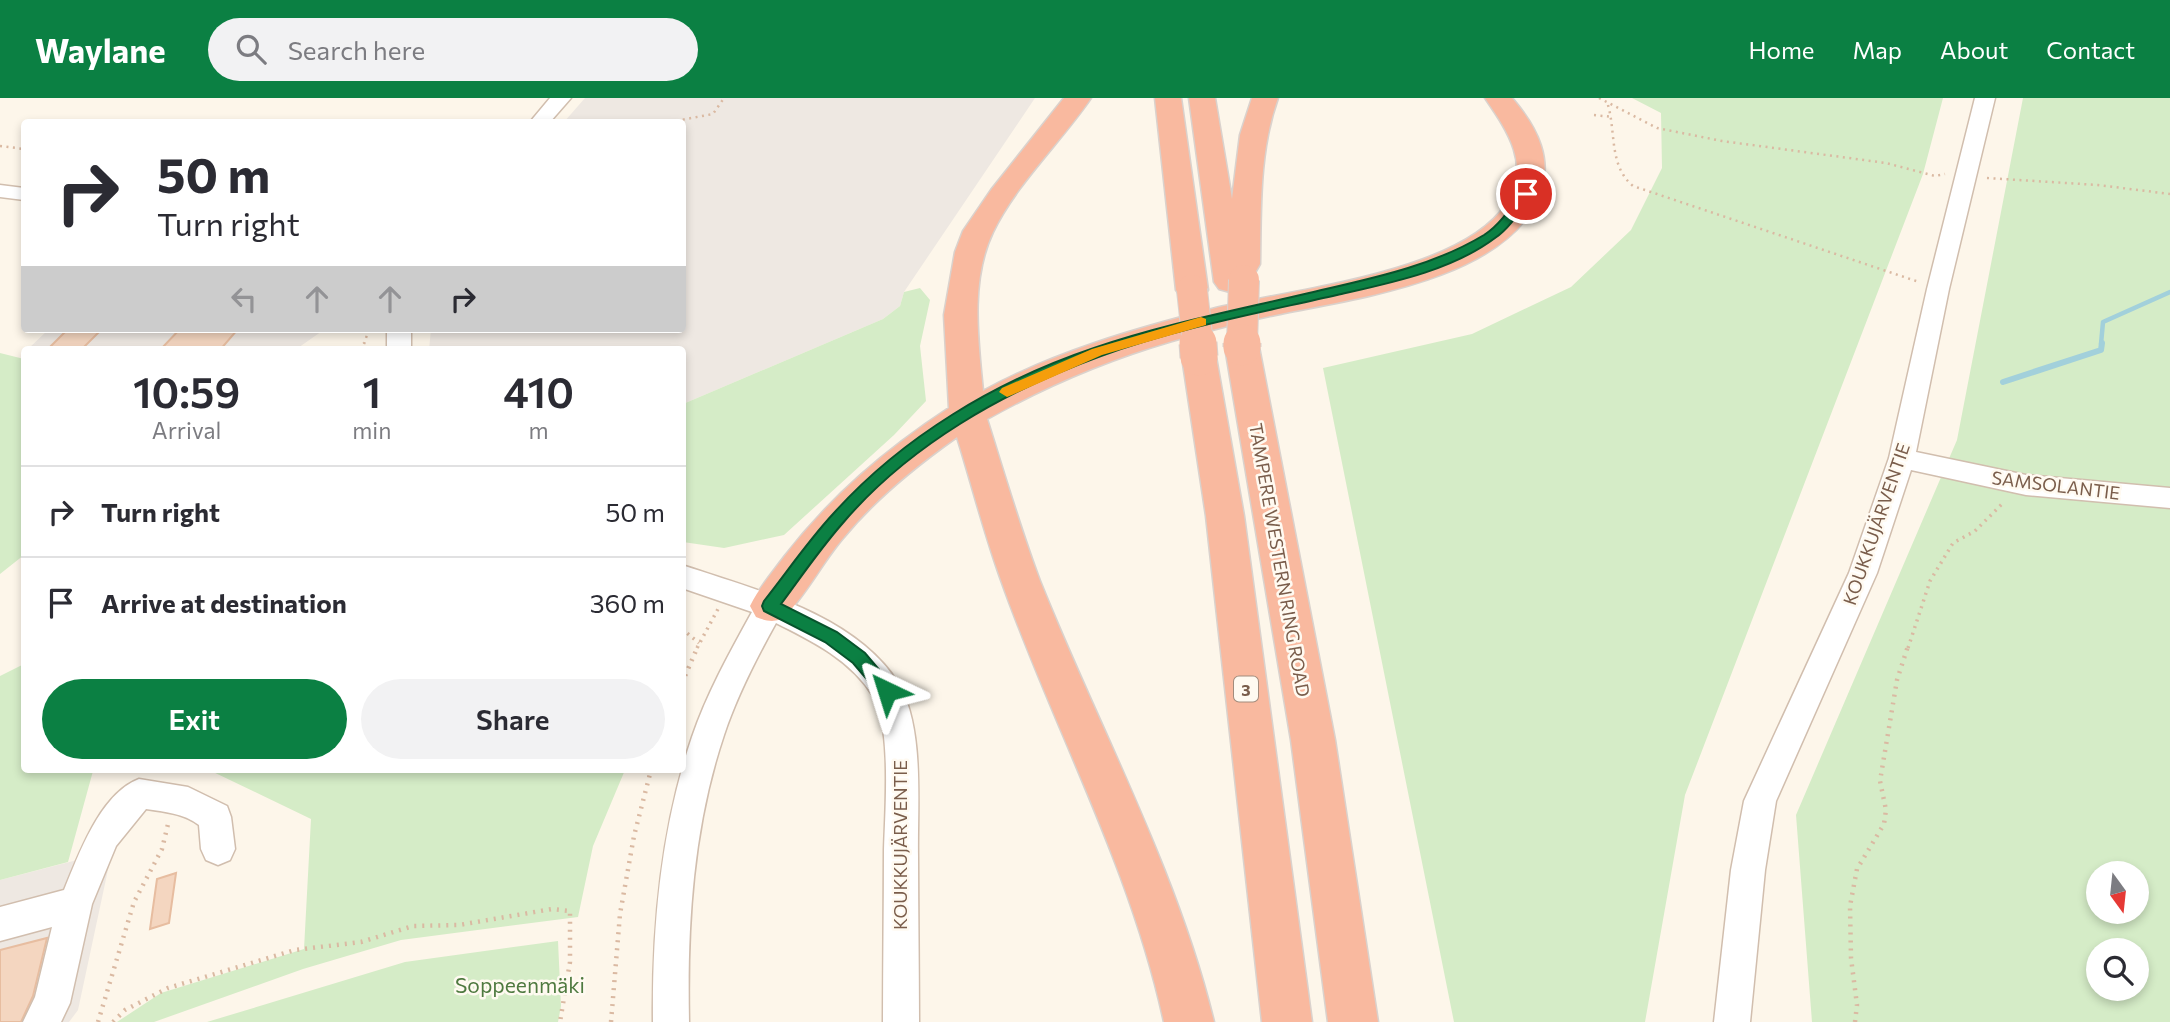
<!DOCTYPE html>
<meta charset="utf-8">
<style>
:root{--surface:#fff;--page:#f2f2f3;--text:#2b2b33;--muted:#7c7c81;--line:#e1e1e2;--accent:#0b8043}
body{margin:0;font-family:Commissioner,sans-serif;background:var(--page);color:var(--text);height:100vh;display:flex;flex-direction:column;font-size:26px;white-space:nowrap}
*{box-sizing:border-box;margin:0}
p{font-size:23px;color:var(--muted)}
.icon{flex:none;width:38px;height:38px;fill:none;stroke:currentColor;stroke-width:2;stroke-linecap:round;stroke-linejoin:round}
.map{position:relative;flex:1;overflow:hidden}
.side{position:absolute;left:21px;top:248px;width:665px;height:427px;display:flex;flex-direction:column;background:var(--surface);border-radius:7px;box-shadow:0 4px 10px #0003}
.side>*{flex:none}
.guide{position:absolute;left:21px;top:21px;width:665px;height:214px;border-radius:7px;box-shadow:0 4px 10px #0003;background:#fff;color:var(--text);overflow:hidden}
.needle{width:46px;rotate:165deg}
.tools{position:absolute;left:2086px;top:763px;display:grid;gap:14px}
.tools a{display:grid;place-items:center;width:63px;height:63px;border-radius:50%;background:var(--surface);box-shadow:0 4px 10px #0003;font-size:35px}
.pin{position:absolute;display:grid;place-items:center;width:60px;height:60px;color:#fff;margin:-30px;border:4px solid #fff;border-radius:50%;box-shadow:0 2px 7px #0007}
.me{position:absolute;width:77px;margin:-38px;rotate:319deg;stroke-linejoin:round;filter:drop-shadow(0 0 5px #0008)}
.turn{display:flex;align-items:center;gap:24px;height:147px;padding:0 21px;font-size:32px}
.turn .icon{width:91px;height:91px;stroke-width:2.5}
.turn b{display:block;font-size:49px;line-height:60px}
.lanes{display:flex;align-items:center;height:66px;padding:0 21px;background:#0003;justify-content:center;gap:35px;direction:ltr}
.lanes .off{opacity:.35}
.eta{display:flex;justify-content:space-evenly;align-items:center;height:119px;text-align:center}
.eta b{font-size:42px;font-weight:600;line-height:49px}
.button{display:flex;gap:14px;margin-top:auto;padding:14px 21px}
.button a{flex:1;height:80px;border-radius:42px;background:var(--accent);color:#fff;font-size:28px;font-weight:600;line-height:80px;text-align:center}
.button a+a{background:var(--page);color:var(--text)}
ul{padding:0;list-style:none}
li{display:flex;align-items:center;gap:21px;height:91px;padding:0 21px;border-top:2px solid var(--line)}
li div{flex:1}
li b{display:block;font-size:26px}
li em{font-style:normal}
header{display:flex;align-items:center;gap:42px;box-sizing:border-box;height:98px;padding:0 35px;background:var(--accent);color:#fff}
header strong{font-size:33px}
nav{display:flex;gap:38px;margin-inline-start:auto;font-size:24px}
.search{width:490px;height:63px;background:var(--page);display:flex;align-items:center;gap:18px;box-sizing:border-box;padding:0 24px;border-radius:38px;color:var(--muted);font-size:26px}
.map>svg:first-child{display:block}
</style>
<header>
<strong>Waylane</strong>
<div class="search"><svg class="icon" aria-label="search" viewBox="0 0 24 24"><circle cx="10" cy="10" r="6"/><path d="M15 15l6 6"/></svg>Search here</div>
<nav><a>Home</a><a>Map</a><a>About</a><a>Contact</a></nav>
</header>
<div class="map">
<svg width="2170" height="924" viewBox="0 0 2170 924">
<rect width="100%" height="100%" fill="#fdf6ea"/>
<!-- industrial -->
<path fill="#eee8e2" d="M585 0H1035L904 194 900 208 883 221 683 306 682 252H429L431 231H682V24H564Z
M49 231H325L295 252H27Z
M112 753 78 912 69 924H0V782Z"/>
<!-- green -->
<path fill="#d5ecc7" fill-rule="evenodd" d="M1632 0H1943L1923 76 1685 697 1645 924H1454L1323 270 1472 236 1571 189 1631 132 1662 70 1661 15Z
M2023 0H2170V924H1812L1796 717 1957 342ZM2098 775H2137V814H2098ZM2098 852H2137V891H2098Z
M920 190 930 202 920 248 926 303 894 337 784 437 724 450 683 444V306L883 221 900 208 904 194Z
M0 255 24 261V457L0 476Z
M24 566V672L93 673 68 764 0 782V578Z
M209 672H625L593 748 578 819 401 842 303 871 154 924H117L161 895 304 851 311 721Z
M558 843 561 908 558 924H207L405 864Z"/>
<g fill="none" stroke-linecap="round" stroke-linejoin="round">
<!-- stream-far1 -->
<path stroke="#a2d0db" stroke-width="4.5" d="M2101 246 2103 224 2170 194"/>
<!-- stream -->
<path stroke="#a2d0db" stroke-width="6" d="M2003 284 2101 252 2102 245"/>
</g>
<!-- building -->
<path fill="#f4d6c0" stroke="#e7bda0" stroke-width="2" d="M68 231H102L81 252 49 250Z
M180 231H238L220 252H160Z
M176 775 169 825 150 831 157 781Z
M47 840 33 898 21 924H0V852Z"/>
<g fill="none" stroke-linecap="round" stroke-linejoin="round">
<defs>
<path id="minor" d="M550 0H571L550 24H530Z
M1975 0H1995L1949 191 1916 354 2026 377 2170 390V410L2026 397 1911 372 1877 475 1776 703 1765 772 1750 924H1714L1731 772 1744 703 1849 475 1889 360 1927 191Z
M0 87 24 90V102L0 99Z
M387 231H411V252H387Z
M682 467C754 491 856 517 898 585 925 629 917 708 918 759 918 814 919 869 919 924H883C883 867 884 810 884 752 885 715 892 629 873 598 851 562 812 543 776 525 756 561 737 598 724 637 693 729 687 827 689 924H653C652 827 661 730 692 639 707 595 730 554 752 514L682 490Z
M139 681 188 689 227 708 231 719 235 751 230 762 218 767 206 762 201 751 199 727C183 715 165 714 146 711L116 748 92 806 70 905 61 924H23L35 899 52 829 0 843V809L64 792C79 756 100 696 139 681Z"/>
<path id="highway" d="M1064 0H1091C1061 44 1016 86 993 134 970 182 978 241 983 293 1054 254 1134 231 1212 211 1290 191 1460 176 1506 106 1532 67 1507 32 1485 0H1512C1537 29 1555 63 1538 101 1501 184 1348 201 1270 218 1237 225 1204 234 1172 243 1107 262 1046 288 987 321 1004 375 1020 430 1040 483 1098 628 1177 772 1214 924H1164C1131 770 1053 629 1001 482 984 435 972 387 957 339 916 368 876 400 844 439 823 463 808 494 786 517 777 526 766 523 756 519L750 508C759 490 772 475 784 459 831 398 885 352 949 310L944 217 955 154 963 133 991 92Z
M1155 0H1181L1208 192 1203 199 1192 202 1181 199 1176 192Z
M1189 0H1215L1232 101 1240 37 1252 0H1278C1259 53 1261 110 1260 166L1256 173 1244 176 1246 184 1241 191 1230 194 1219 191 1214 184Z
M1242 238 1254 241 1259 249 1335 642 1378 924H1328L1291 642 1225 249 1230 241Z
M1199 248 1211 251 1216 259 1244 418 1312 924H1262L1206 418 1182 259 1187 251Z"/>
</defs>
<!-- minor casing -->
<use href="#minor" stroke="#d1beae" stroke-width="3"/>
<!-- highway casing -->
<use href="#highway" stroke="#dad2cd" stroke-width="3"/>
<!-- path-far2 -->
<path stroke="#dab9a2" stroke-width="2.5" stroke-dasharray="2 4.5" stroke-linecap="butt" d="M1599 0 1657 30 1722 43 1886 65 1935 78 1945 76
M1608 7C1616 35 1609 68 1633 88L1919 184
M1594 17 1613 19
M570 24H625
M670 24 713 16 724 0
M0 48 24 51
M1987 80 2098 87 2170 96
M364 246 369 231"/>
<!-- path-far1 -->
<path stroke="#dab9a2" stroke-width="3.5" stroke-dasharray="2 5" stroke-linecap="butt" d="M362 252 364 245
M682 531 699 545
M697 550 718 511
M1908 550 1930 483 1953 445 1975 433 2004 404"/>
<!-- path -->
<path stroke="#dab9a2" stroke-width="4.5" stroke-dasharray="2 6" stroke-linecap="butt" d="M682 585 698 548
M98 924 134 804 162 751 168 726
M113 924 125 912 168 890 295 852 361 844 413 828 459 827 552 811 570 813V864L560 924
M611 924 620 816 634 738 651 672
M1855 924 1857 907 1851 860 1850 808 1857 771 1884 726 1886 712 1880 683 1897 582 1908 548"/>
<!-- minor -->
<use href="#minor" fill="#fff" fill-rule="evenodd"/>
<!-- highway -->
<use href="#highway" fill="#f9b99f" fill-rule="evenodd"/>
<defs>
<path id="highway-bridge-far1" d="M1192 192 1198 246
M1242 246 1244 182"/>
<path id="highway-bridge" d="M1198 245 1199 259
M1242 249V245"/>
</defs>
<!-- highway-bridge-far1 casing -->
<use href="#highway-bridge-far1" stroke="#dad2cd" stroke-width="32" stroke-linecap="butt"/>
<!-- highway-bridge casing -->
<use href="#highway-bridge" stroke="#dad2cd" stroke-width="39" stroke-linecap="butt"/>
<!-- highway-bridge-far1 -->
<use href="#highway-bridge-far1" stroke="#f9b99f" stroke-width="30"/>
<!-- highway-bridge -->
<use href="#highway-bridge" stroke="#f9b99f" stroke-width="37"/>
</g>
<!-- route -->
<path fill="#0b8043" stroke="#07532c" stroke-width="2" d="M1526 92 1532 96C1521 111 1511 129 1495 140 1451 173 1390 185 1337 197 1258 215 1177 230 1101 258 1005 293 909 347 842 426 820 451 801 479 781 506L837 534 865 555 893 588 896 593 893 598 887 600 881 598 853 565 825 544 764 513 762 508 764 503C787 474 808 443 833 416 902 339 996 283 1094 250 1164 226 1237 212 1309 195 1369 181 1431 169 1484 137 1501 126 1511 109 1522 93Z"/>
<!-- slow -->
<path fill="#f59e0b" d="M1201 219 1206 221V227L1102 257 1012 297 1007 299 999 294 1002 290 1092 251Z"/>
<g text-anchor="middle" dominant-baseline="central" stroke-width="5" stroke-linejoin="round" paint-order="stroke">
<!-- shield labels -->
<rect fill="#fffaf1" stroke="#a28c7d" stroke-width="2" x="1234" y="578.5" width="24" height="25" rx="5"/>
<g font-size="16" font-weight="bold" fill="#7a5d4b">
<text x="1246" y="591">3</text>
</g>
<!-- street labels -->
<g font-size="18" fill="#7a5d4b" stroke="#fffaf1">
<text transform="translate(2056 387) rotate(7)">SAMSOLANTIE</text>
<text transform="translate(1876 426) rotate(-71)">KOUKKUJÄRVENTIE</text>
<text transform="translate(1280 462) rotate(80)">TAMPERE WESTERN RING ROAD</text>
<text transform="translate(900 747) rotate(-90)">KOUKKUJÄRVENTIE</text>
</g>
<!-- near-park labels -->
<g font-size="21" fill="#4f7a40" stroke="#fffaf1">
<text x="520" y="886">Soppeenmäki</text>
</g>
</g>
</svg>
<div class="tools">
<a><svg class="needle" viewBox="-14 -14 28 28"><path d="M0-13l5 13h-10z" fill="#e53935"/><path d="M0 13l5-13h-10z" fill="#7c7c81"/></svg></a>
<a><svg class="icon" aria-label="search" viewBox="0 0 24 24"><circle cx="10" cy="10" r="6"/><path d="M15 15l6 6"/></svg></a>
</div>
<div class="pin" style="left:1526px;top:96px;background:#d93025"><svg class="icon" aria-label="arrive" viewBox="0 0 24 24"><path d="M6 21V4h12l-3 4 3 4H6"/></svg></div>
<svg class="me" style="left:887px;top:593px" viewBox="-20 -20 40 40"><path d="M0-17L14 15 0 8-14 15z" fill="#0b8043" stroke="#fff" stroke-width="4"/></svg>
<div class="guide">
<div class="turn"><svg class="icon" aria-label="right" viewBox="0 0 24 24"><path d="M7 20v-9h11M14 6l5 5-5 5"/></svg><div><b>50 m</b>Turn right</div></div>
<div class="lanes"><svg class="icon off" aria-label="left" viewBox="0 0 24 24"><path d="M17 20v-9H6M10 6l-5 5 5 5"/></svg><svg class="icon off" aria-label="ahead" viewBox="0 0 24 24"><path d="M12 20V5M6 11l6-6 6 6"/></svg><svg class="icon off" aria-label="ahead" viewBox="0 0 24 24"><path d="M12 20V5M6 11l6-6 6 6"/></svg><svg class="icon" aria-label="right" viewBox="0 0 24 24"><path d="M7 20v-9h11M14 6l5 5-5 5"/></svg></div>
</div>
<section class="side">
<div class="eta">
<div><b>10:59</b><p>Arrival</p></div>
<div><b>1</b><p>min</p></div>
<div><b>410</b><p>m</p></div>
</div>
<ul>
<li><svg class="icon" aria-label="right" viewBox="0 0 24 24"><path d="M7 20v-9h11M14 6l5 5-5 5"/></svg><div><b>Turn right</b></div><em>50 m</em></li>
<li><svg class="icon" aria-label="arrive" viewBox="0 0 24 24"><path d="M6 21V4h12l-3 4 3 4H6"/></svg><div><b>Arrive at destination</b></div><em>360 m</em></li>
</ul>
<div class="button"><a>Exit</a><a>Share</a></div>
</section>
</div>
